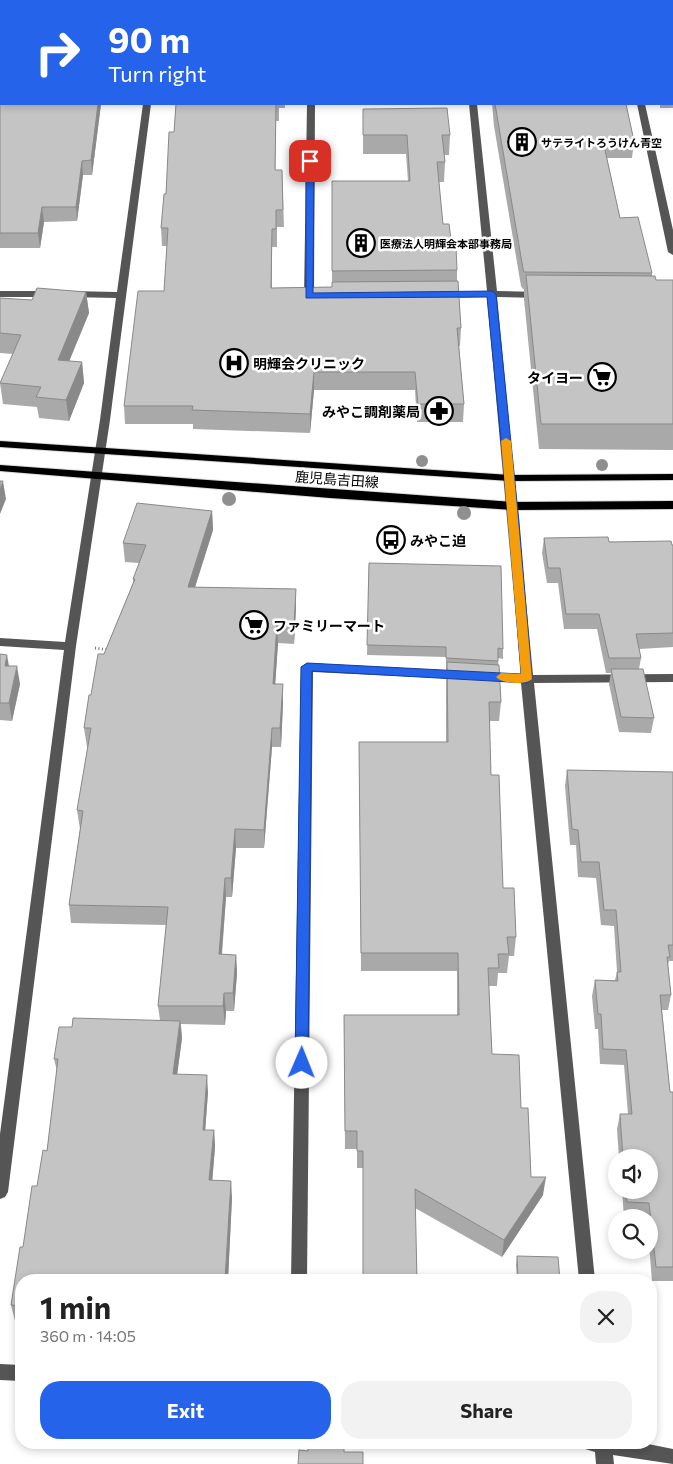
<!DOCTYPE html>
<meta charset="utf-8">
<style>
:root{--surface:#fff;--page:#f2f2f2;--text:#222;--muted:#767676;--accent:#2563eb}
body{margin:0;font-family:Commissioner,"Noto Sans JP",sans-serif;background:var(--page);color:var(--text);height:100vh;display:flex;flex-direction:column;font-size:19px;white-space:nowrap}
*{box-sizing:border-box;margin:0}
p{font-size:16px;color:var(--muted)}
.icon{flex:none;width:28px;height:28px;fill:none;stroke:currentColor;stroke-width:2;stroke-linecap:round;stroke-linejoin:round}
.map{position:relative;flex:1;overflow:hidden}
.details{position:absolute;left:15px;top:1274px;width:642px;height:175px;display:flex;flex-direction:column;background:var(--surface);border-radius:20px;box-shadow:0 2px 8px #0003}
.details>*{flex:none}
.hud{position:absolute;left:0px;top:0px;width:674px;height:105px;box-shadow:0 2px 8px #0003;background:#2563eb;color:#fff;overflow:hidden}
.tools{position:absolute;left:608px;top:1149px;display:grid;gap:10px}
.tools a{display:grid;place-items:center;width:50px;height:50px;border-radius:50%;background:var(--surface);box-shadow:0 2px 8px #0003;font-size:25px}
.pin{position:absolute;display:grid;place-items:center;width:42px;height:42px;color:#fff;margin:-21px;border-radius:10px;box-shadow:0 2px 8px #0006}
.me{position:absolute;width:55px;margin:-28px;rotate:1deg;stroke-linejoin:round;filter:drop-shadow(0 0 4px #0008)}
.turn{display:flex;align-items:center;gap:18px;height:105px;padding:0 25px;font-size:22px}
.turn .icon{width:65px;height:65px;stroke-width:2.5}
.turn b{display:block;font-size:35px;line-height:42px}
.round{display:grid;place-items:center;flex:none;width:52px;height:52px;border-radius:20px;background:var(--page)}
.overview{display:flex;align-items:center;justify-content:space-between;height:85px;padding:0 25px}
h1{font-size:30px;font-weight:700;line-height:38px}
.cta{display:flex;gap:10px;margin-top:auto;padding:10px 25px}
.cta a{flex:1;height:58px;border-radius:20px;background:var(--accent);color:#fff;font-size:20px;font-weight:700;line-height:58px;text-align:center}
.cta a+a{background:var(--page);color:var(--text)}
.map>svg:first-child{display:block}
</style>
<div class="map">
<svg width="673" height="1464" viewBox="0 0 673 1464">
<rect width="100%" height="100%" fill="#fff"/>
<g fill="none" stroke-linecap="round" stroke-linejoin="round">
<defs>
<path id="major" d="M0 441 510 475 673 474V480L510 481 0 447Z
M0 465 512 502 673 501V509L512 510 330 498 0 471Z"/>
</defs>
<!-- major casing -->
<use href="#major" stroke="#dbdbdb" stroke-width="2"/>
<!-- path -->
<path stroke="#777" stroke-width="3" stroke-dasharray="1 2.5" stroke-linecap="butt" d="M95 648 109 650"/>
<!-- minor -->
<path fill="#555" fill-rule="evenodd" d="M157 0H165V1H157Z
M309 0H317V1H309Z
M458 0H466V1H458Z
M614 0H622V1H614Z
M143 104H151L110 420 76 646 8 1192 5 1197 0 1199V1134L64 650 0 646V638L65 642 100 420 116 298 70 297 65 294 70 291 117 292Z
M307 104H315L314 293 322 296C318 300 308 300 304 296Z
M469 104H477L497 291 541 292 546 295 541 298 497 297 533 675 673 674V682L534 683 595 1280H579L521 683 484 680 478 676 484 672 521 674 487 297 442 298 437 295 442 292 487 291Z
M637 104H645L673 230V255L668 252Z
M0 291H50L55 294 50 297H0Z
M307 663 461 671 467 675 461 679 313 672 307 1280H291L301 667Z
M0 1364 21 1365V1381L0 1380Z
M580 1442H638L673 1449V1464L613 1455 614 1464H596L595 1452 582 1448Z"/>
<!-- major -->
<use href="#major" fill="#000" fill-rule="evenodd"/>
</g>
<!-- trees -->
<g fill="#8f8f8f">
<circle cx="422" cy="461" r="6"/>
<circle cx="602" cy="465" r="6"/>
<circle cx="229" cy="499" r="7"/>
<circle cx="464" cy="513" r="7"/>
</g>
<!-- wall -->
<path fill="#a9a9a9" d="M524 0H575L574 1H524Z
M640 0H673V108H660V104H672V1H640Z
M0 77H1V104H101L92 175H83L77 221 44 222 40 248H0Z
M176 104H285V108H279V121H276L275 170H282L284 227H277V247H272V288L332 287V181H408L406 154H363V109L450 135 449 155H444L445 162 444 182H439L443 224 452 247 457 270V281L461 328 460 346H459L464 404 463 422H417L415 390H314L310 433 193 429V424H125L124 406 164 291 167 246H162L161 228 174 132Z
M492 104H626L634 141 632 158H607L620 218 652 273V276L656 280H673V450L539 449 524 299V289H523L521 286 494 126Z
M86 292 89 313 69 361 82 362 84 383 69 421 39 418 37 407 3 404 0 383 13 354 0 353V298L32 300Z
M212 511 213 530 195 587 296 589V608L294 644 278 643 275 684 283 703 281 747H272L264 848H236L232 897H226L222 955H236L237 973 234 1011H226L225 1025 181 1024 182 1038 177 1074 208 1092 205 1130H214L215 1147 212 1180 232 1197 228 1280H21V1321H15L11 1305 23 1247 37 1186 47 1151 57 1071 54 1059 72 1027 160 1020 158 1006 166 925 71 923 69 905 80 829 77 810 88 747H87L84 728 91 695 104 654 133 583V579L139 563 125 562 123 543Z
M544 538 673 545V647L639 649 641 658 639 669 654 718 651 733 619 732 609 684 611 673H606L597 629H564L558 583H547L542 553Z
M369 563 503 649V659L498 658 501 702 499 721H489L491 775 503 888 516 937 514 956H509L507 973H498L497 986H489L492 1054 521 1108 531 1177 543 1195 502 1257 415 1208 417 1280H363V1168H357V1149H345L344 1015H457V971H361L359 742H446V657L367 655Z
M0 654 9 666 20 684 12 721 0 720Z
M567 770 673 772V961H669L668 965 671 995 668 1010H662L670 1092H673V1281H652L649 1244V1218L624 1217 622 1190H649V1158H619L617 1129 620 1114H628L624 1065 600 1064 598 1029H595L592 996 595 980H615L617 972 614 926 601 925 596 878 578 877 576 845H570L565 786Z
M517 1256 560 1280H517L516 1265Z"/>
<!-- shaded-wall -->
<path fill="#898989" d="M98 104H101L92 175 91 160Z
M276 104V121L275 187V170Z
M82 161 83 175 77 221 76 207Z
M42 207 44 222 40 248 38 233Z
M272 229V247L271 306V288Z
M86 292 89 313 61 381 58 360Z
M82 362 84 383 69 421 66 400Z
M314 372V390L310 433V414Z
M3 481 6 499 0 514V490Z
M212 511 213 530 189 606 188 587Z
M296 589V608L294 644V625Z
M277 624 278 643 274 703 273 684Z
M7 655 10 672 5 666Z
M17 666 20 684 12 721 9 703Z
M283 684V703L281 747 280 728Z
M272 728V747L264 848V830Z
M235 829 236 848 232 897 231 878Z
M225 878 226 897 220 973 219 954Z
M236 955 237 973 234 1011 233 993Z
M224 993 226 1011 225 1025 223 1006Z
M180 1021 182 1038 175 1091 173 1074Z
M207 1075 208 1092 204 1147 203 1130Z
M214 1130 215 1147 211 1197 209 1180Z
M546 1177 543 1195 502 1257 504 1240Z
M231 1181 232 1197 228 1280H225Z"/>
<!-- building -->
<path fill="#c4c4c4" stroke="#898989" d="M208 0H282V1H206Z
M392 0H425V1H392Z
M528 0H565L566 1H529Z
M645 0H673L672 64V1H645Z
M672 65H673V91H672Z
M0 77H1V87L0 86Z
M0 99H1V104H98L91 160 82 161 76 207H42L38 233H0Z
M176 104H279H276L275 170H282L283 210H276V229H272L271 288 332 287V282L458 281 461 328H457L464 404H418L415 372H314L310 414 192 410 193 406H124L138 291H164L168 228H161L164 194H166L169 132H174Z
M495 104H626L634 141H603L620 218 638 217 652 273 524 272 523 269Z
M447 108 450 135H442L445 162H437L443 224H449L452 247H456L457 270 332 271V181H410L407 135H363V109Z
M526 275 655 276 656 280H673V424H541Z
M37 288 86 292 58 360 82 362 66 400 36 397 41 387 0 383 21 335 0 333V298L32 300Z
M0 481H3L0 490Z
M137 503 212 511 188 587 296 589 294 625 277 624 273 684H283L280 728H272L264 830 235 829 231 878H225L219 954 236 955 233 993H224L223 1006H158L168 907 69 905 83 811 77 810 91 728H84L89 695H91L98 654H104L135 579H133L146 545 123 543Z
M608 537 609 542 671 541 672 545H673V633L636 634 641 658H609L599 614H566L560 568H548L544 538Z
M369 563 501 566 503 649 498 648V661L446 658V647L367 645Z
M0 654 7 655 5 666H17L9 703H0Z
M447 662 499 665 501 702H489L491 775H499L503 888H514L516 937H507L509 954H498L499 968H488L492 1054 519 1055 521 1108H528L531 1177H546L504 1240 415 1189 417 1280H363V1151H357V1131H345L344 1015H459L458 953H361L359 742H448Z
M611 669H643L654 718 621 717Z
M567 770 673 772V945H668L670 957H667L671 995H660L670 1092H673V1267H656L649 1203 627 1202 626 1190H649V1158H623L620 1114H632L626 1050 603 1049 601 1014H598L595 980 618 981 617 972H621L616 910H604L599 862H581L578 830 572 829Z
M73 1018 180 1021 173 1074 207 1075 203 1130H214L209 1180 231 1181 225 1280H21V1306L11 1305 20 1247H23L32 1186H37L43 1150 47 1151 58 1059H54L59 1027H72Z
M517 1256 558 1257 560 1280H518Z
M308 1442H344V1452H363V1464H298L299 1450 308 1451Z"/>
<!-- route -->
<path fill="#2563eb" stroke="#184099" d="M310 159 314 161 313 293 492 291 496 294 519 522 532 679 527 683 312 671 308 1063 307 1067 302 1068 297 1067 295 1063 301 667 307 663 521 674 509 522 487 297 306 298V161Z"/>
<!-- slow -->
<path fill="#f59e0b" d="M506 438 511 441 532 679C526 685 502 684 496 677L501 673 521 674 501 441Z"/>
<!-- icons -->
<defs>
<symbol id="building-ring" viewBox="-11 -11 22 22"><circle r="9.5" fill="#fff" stroke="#000" stroke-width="1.5"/><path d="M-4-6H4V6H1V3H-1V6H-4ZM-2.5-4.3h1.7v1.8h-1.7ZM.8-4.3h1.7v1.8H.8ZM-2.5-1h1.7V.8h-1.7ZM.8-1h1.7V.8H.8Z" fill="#000"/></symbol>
<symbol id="hospital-ring" viewBox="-11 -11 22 22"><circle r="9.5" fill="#fff" stroke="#000" stroke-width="1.5"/><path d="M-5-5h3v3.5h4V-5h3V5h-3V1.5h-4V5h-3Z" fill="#000"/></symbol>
<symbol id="supermarket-ring" viewBox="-11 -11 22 22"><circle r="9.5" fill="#fff" stroke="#000" stroke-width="1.5"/><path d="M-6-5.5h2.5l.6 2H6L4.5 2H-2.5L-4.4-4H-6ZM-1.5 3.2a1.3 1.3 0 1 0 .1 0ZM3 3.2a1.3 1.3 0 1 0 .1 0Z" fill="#000"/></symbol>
<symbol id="pharmacy-ring" viewBox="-11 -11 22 22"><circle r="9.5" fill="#fff" stroke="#000" stroke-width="1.5"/><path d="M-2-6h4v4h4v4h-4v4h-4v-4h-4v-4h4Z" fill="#000"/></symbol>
<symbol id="bus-ring" viewBox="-11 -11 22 22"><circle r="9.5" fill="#fff" stroke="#000" stroke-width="1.5"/><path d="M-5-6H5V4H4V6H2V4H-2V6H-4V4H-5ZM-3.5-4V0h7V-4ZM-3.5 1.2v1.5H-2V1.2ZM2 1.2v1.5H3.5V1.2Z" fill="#000"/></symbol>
</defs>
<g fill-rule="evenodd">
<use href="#building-ring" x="506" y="126" width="32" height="32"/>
<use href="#building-ring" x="345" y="227" width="32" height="32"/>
<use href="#hospital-ring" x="218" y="347" width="32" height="32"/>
<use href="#supermarket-ring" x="586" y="361" width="32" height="32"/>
<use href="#pharmacy-ring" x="423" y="395" width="32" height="32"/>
<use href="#bus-ring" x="375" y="524" width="32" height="32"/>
<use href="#supermarket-ring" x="238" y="609" width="32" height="32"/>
</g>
<g text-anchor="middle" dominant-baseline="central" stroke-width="5" stroke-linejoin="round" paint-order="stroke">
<!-- far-poi labels -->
<g font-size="11" font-weight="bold" fill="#000" stroke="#fff" text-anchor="start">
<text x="541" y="142">サテライトろうけん青空</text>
<text x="380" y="243">医療法人明輝会本部事務局</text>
</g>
<!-- poi labels -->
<g font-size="14" font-weight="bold" fill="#000" stroke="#fff" text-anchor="start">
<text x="253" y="363">明輝会クリニック</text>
<text x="583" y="377" text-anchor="end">タイヨー</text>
<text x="420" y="411" text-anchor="end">みやこ調剤薬局</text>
<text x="410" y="540">みやこ迫</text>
<text x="273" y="625">ファミリーマート</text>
</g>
<!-- street labels -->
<g font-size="14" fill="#000" stroke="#fff">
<text transform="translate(337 479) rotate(4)">鹿児島吉田線</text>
</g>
</g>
</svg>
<div class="tools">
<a><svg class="icon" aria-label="sound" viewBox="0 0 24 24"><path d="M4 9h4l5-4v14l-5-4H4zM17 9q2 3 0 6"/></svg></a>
<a><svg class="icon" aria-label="search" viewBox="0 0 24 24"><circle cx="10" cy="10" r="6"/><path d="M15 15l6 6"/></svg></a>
</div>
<div class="pin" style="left:310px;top:161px;background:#d93025"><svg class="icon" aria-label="arrive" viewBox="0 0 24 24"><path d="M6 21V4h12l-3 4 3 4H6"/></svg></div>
<svg class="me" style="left:302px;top:1063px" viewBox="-20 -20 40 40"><circle r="19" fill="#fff"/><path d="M0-13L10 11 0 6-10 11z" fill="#2563eb"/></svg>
<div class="hud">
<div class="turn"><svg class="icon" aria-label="right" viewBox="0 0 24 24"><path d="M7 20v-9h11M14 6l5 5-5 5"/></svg><div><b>90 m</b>Turn right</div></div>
</div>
<section class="details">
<div class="overview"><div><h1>1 min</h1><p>360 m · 14:05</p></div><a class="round"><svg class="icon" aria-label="close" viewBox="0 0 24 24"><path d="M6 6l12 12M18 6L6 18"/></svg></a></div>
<div class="cta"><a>Exit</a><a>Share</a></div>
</section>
</div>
